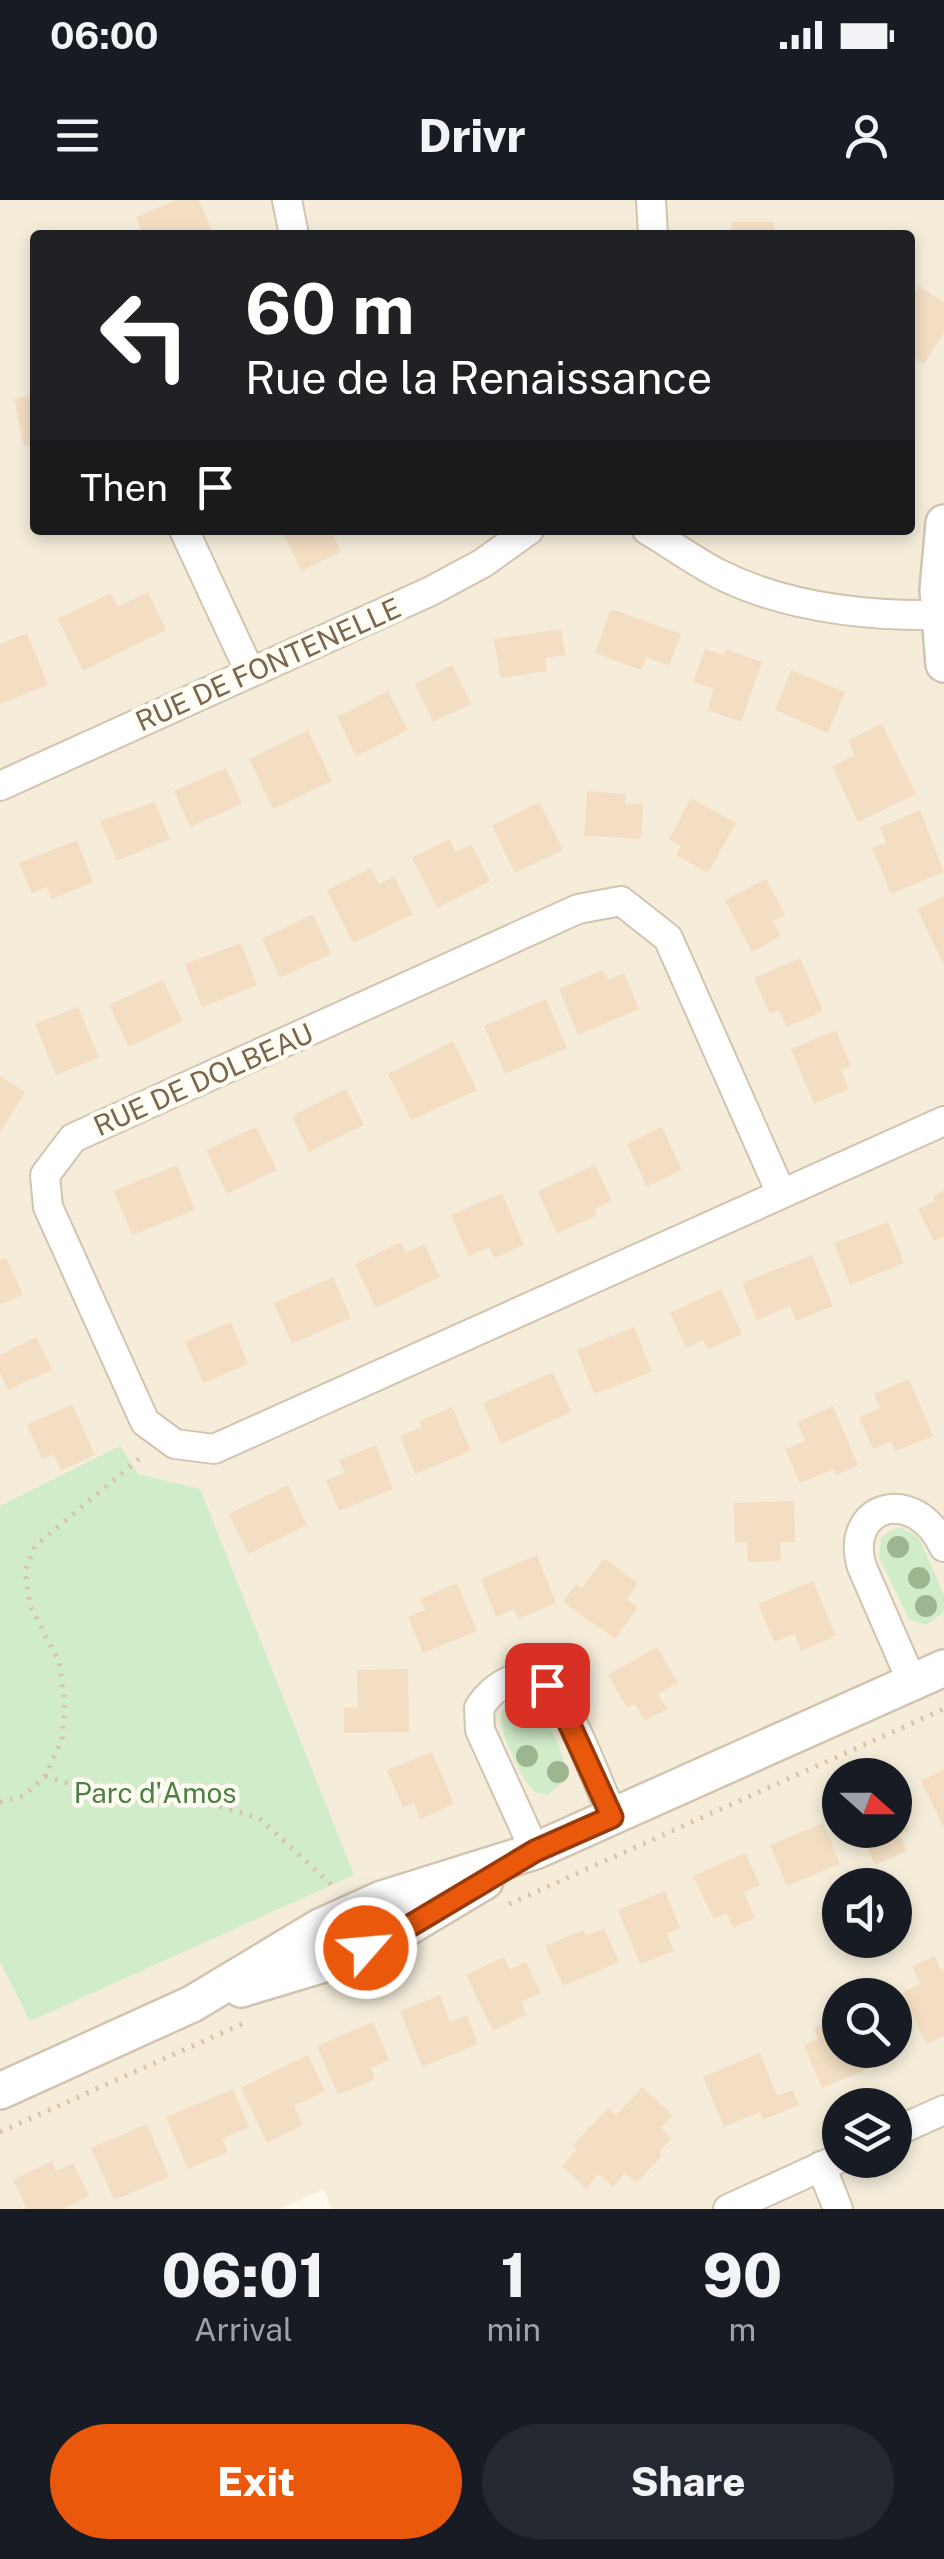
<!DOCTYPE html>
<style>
:root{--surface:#171b24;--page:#242831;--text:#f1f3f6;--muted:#9ea1a6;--accent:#ea580c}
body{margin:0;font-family:"Public Sans",sans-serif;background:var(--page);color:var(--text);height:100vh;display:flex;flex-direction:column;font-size:38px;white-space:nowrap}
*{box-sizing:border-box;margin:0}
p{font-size:32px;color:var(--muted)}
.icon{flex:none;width:55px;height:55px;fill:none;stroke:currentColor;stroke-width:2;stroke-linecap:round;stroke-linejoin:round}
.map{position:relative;height:2009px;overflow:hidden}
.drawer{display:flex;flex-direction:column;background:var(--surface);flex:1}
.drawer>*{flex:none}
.top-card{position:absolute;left:30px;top:30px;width:885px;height:305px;border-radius:10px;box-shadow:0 5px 15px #0003;background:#202124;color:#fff;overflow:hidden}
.needle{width:65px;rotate:111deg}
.tools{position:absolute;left:822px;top:1558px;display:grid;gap:20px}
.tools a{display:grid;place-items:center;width:90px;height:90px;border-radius:50%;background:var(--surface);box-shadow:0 5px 15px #0003;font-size:50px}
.pin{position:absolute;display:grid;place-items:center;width:85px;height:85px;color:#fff;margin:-42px;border-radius:20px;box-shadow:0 5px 15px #0006}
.me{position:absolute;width:110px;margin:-55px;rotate:63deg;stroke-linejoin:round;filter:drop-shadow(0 0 8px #0008)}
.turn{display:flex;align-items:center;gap:35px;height:210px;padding:0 50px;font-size:45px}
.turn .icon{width:130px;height:130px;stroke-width:2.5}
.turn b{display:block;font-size:70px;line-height:85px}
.then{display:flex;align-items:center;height:95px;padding:0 50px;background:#0003;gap:20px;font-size:38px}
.eta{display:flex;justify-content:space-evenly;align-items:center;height:170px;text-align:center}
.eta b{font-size:60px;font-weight:800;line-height:70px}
.button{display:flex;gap:20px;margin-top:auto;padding:20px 50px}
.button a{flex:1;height:115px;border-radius:60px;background:var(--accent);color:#fff;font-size:40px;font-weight:800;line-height:115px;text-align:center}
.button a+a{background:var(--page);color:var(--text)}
.status{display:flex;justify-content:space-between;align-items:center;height:70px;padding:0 50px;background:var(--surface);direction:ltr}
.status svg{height:28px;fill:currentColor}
header{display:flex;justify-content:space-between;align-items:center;height:130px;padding:0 50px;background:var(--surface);font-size:45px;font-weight:800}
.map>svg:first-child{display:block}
</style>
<div class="status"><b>06:00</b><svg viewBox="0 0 49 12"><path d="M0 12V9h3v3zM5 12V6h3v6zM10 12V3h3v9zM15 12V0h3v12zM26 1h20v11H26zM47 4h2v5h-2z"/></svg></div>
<header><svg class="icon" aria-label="menu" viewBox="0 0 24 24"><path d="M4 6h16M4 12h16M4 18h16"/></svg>Drivr<svg class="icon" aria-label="person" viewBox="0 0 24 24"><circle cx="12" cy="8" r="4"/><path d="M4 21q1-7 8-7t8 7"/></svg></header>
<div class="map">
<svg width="944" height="2009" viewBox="0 0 944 2009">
<rect width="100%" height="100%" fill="#fdf9ec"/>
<!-- residential -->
<path fill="#f5edda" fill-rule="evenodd" d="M0 0H944V2009H331L324 1989 280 2009H0ZM35 35H910V330H35ZM840 1575H895V1630H840ZM840 1685H895V1740H840ZM840 1795H895V1850H840ZM840 1905H895V1960H840Z"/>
<!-- green -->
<path fill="#d1ecc9" d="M120 1246 138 1274 200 1289 354 1675 30 1821 0 1762V1306Z
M901 1328 915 1334 921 1342 944 1395V1412L926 1425 909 1419 879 1357 881 1338 893 1329Z
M524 1497C544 1505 571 1561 564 1581L548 1595 535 1592 527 1584C516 1561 477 1501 524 1497Z"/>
<!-- building -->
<path fill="#f3dec3" d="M176 0H199L214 35H143L136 17Z
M732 22H774V35H731Z
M919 86 944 102V132L924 164 910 155V101Z
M35 195V244L24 246 14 199Z
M282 330H331L341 352 301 371Z
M148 392 166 430 83 471 58 419 111 393 118 407Z
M611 409 681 434 669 466 646 457 641 470 595 453Z
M561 429 565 455 545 458 547 471 500 478 494 439Z
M27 433 48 485 0 504V444Z
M705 449 723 455 726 449 762 462 741 522 708 510 714 489 693 482Z
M452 465 471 504 433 522 415 484Z
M791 470 845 492 828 533 775 510Z
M388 491 408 530 356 556 337 517Z
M882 524 916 594 858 622 832 566 855 555 848 540Z
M308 530 332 581 273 609 249 559Z
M226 568 242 604 190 627 174 591Z
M587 591 626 594 625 603 643 604 641 639 584 636Z
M691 598 736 623 708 673 676 655 681 646 669 639Z
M155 602 170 639 117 661 100 621Z
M539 602 563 650 515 673 492 626Z
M920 610 944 672 891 694 872 648 886 643 880 627Z
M449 639 455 652 471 644 490 681 437 708 412 658Z
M77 640 93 682 52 699 47 687 32 693 19 663Z
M371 668 379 684 394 676 413 714 353 743 327 690Z
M766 679 785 715 773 721 781 736 752 752 725 700Z
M944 696V765L917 709Z
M313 714 331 754 280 778 262 739Z
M241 743 257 785 202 807 185 764Z
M800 758 823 811 787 827 779 810 770 814 754 778Z
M603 770 608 780 624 773 639 809 578 835 559 789Z
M163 780 183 821 129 847 109 805Z
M546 799 567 848 505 874 484 826Z
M78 807 99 857 56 875 35 824Z
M836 830 851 866 841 870 849 889 814 904 791 849Z
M453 841 477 890 411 920 388 874Z
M0 876 25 892 0 933Z
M346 889 364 925 309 952 292 916Z
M256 927 277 970 227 994 206 950Z
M662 927 682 970 647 987 627 944Z
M177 965 195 1010 132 1035 114 991Z
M595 965 612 1001 594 1009 597 1015 557 1034 538 991Z
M944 990V1036L934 1041 918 1009 935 1001 933 996Z
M502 993 524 1045 494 1058 489 1047 469 1056 451 1015Z
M888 1022 904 1063 850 1085 834 1043Z
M401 1042 406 1053 424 1044 440 1077 376 1108 355 1064Z
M812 1055 833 1106 796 1121 790 1106 757 1120 742 1083Z
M6 1058 23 1094 0 1105V1061Z
M333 1077 351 1118 292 1144 274 1103Z
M721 1089 742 1134 708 1150 703 1140 686 1148 670 1113Z
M231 1122 248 1164 203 1183 185 1141Z
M634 1127 652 1172 594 1194 577 1150Z
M36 1137 52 1170 8 1190 0 1173V1155Z
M553 1172 571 1212 501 1244 483 1203Z
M909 1179 933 1236 895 1251 891 1241 873 1249 859 1217 880 1208 874 1194Z
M72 1204 95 1255 61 1271 54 1254 42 1259 27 1225Z
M833 1206 858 1265 836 1275 834 1269 800 1283 785 1249 805 1241 797 1222Z
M452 1207 471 1251 415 1274 400 1236 422 1227 419 1221Z
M376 1245 393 1289 339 1311 326 1280 345 1273 339 1260Z
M288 1285 307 1325 248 1354 229 1314Z
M794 1301 795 1342H780L781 1361 748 1362 747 1342 735 1343 734 1303Z
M537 1355 556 1403 518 1419 514 1409 496 1417 481 1379Z
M604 1358 638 1383 627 1399 638 1407 615 1439 563 1402 576 1384 582 1388Z
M813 1381 836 1436 801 1451 794 1434 774 1442 758 1404Z
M457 1383 477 1431 423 1453 408 1417 425 1410 420 1399Z
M657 1447 678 1483 658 1494 667 1509 645 1521 635 1504 627 1508 608 1475Z
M408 1469 409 1532 344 1533V1508L358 1507 357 1470Z
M432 1552 454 1604 420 1619 414 1603 403 1608 387 1570Z
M944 1569V1628L921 1581Z
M895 1598 909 1631 900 1635 907 1651 875 1665 860 1630H895Z
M823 1623 840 1664 787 1686 770 1645Z
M745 1653 760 1685 744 1692 755 1718 733 1728 727 1713 714 1719 693 1676Z
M665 1691 680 1728 667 1734 674 1751 640 1764 618 1710Z
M604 1728 619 1762 563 1786 545 1746 583 1730 586 1736Z
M935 1756 941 1771 944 1769V1836L926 1844 903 1792 920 1784 912 1766Z
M504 1757 510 1770 526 1762 541 1793 521 1802 527 1814 493 1831 466 1775Z
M440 1795 450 1822 467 1815 478 1844 422 1867 400 1811Z
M840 1817V1850H883L887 1861 822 1888 804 1845 818 1839 814 1828Z
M373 1822 389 1860 371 1868 375 1879 338 1895 317 1846Z
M760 1853 777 1896 793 1890 799 1905 763 1920 760 1912 724 1927 703 1877Z
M308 1855 325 1891 294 1906 303 1925 267 1943 241 1888Z
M642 1887 673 1915 661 1928 672 1938 659 1952 662 1955 637 1983 625 1973 613 1987 599 1974 586 1989 562 1966 577 1949 573 1945 608 1908 616 1915Z
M233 1889 249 1927 222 1939 228 1952 188 1969 166 1917Z
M147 1924 169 1977 114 2000 91 1948Z
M52 1961 56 1971 73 1963 89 1996 64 2009H27L13 1980Z"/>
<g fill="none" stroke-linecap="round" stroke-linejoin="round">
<defs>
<path id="minor" d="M287 0 294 35
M651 0 653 35
M184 330 250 472
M647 330C671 344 694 361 719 374 785 407 866 416 938 415
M0 586 431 391 483 363 529 330
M781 993 668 738 621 701 578 709 73 938 45 975 48 1007 145 1222 175 1244 214 1249 944 921
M912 1482 862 1367C843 1306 914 1283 944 1347
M535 1651 480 1530 479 1508C494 1484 527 1464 551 1489 572 1511 599 1586 613 1617
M895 1932 944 1910
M821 1966 838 2009
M728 2009 840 1958"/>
<path id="tertiary" d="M944 323 938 390 944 464
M241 1789 337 1760 393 1736 485 1681
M0 1891 192 1804 320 1727 382 1699 535 1651 944 1468"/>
</defs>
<!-- minor casing -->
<use href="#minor" stroke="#d1c4b0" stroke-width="32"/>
<!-- tertiary casing -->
<use href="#tertiary" stroke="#d1c4b0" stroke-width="40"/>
<!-- path -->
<path stroke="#d9c2a5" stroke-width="5" stroke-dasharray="2.5 8" stroke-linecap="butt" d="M45 1576 98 1593 154 1603H206L259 1618 334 1687
M0 1602 24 1596 45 1576 62 1540 65 1504 59 1462 30 1405 25 1371 35 1346 144 1255
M509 1704 944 1509
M0 1932 244 1823"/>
<!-- minor -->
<use href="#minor" stroke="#fff" stroke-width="28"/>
<!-- tertiary -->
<use href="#tertiary" stroke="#fff" stroke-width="35"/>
</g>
<!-- trees -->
<g fill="#9cb690">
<circle cx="898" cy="1347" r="11"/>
<circle cx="919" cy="1378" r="11"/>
<circle cx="926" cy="1406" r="11"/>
<circle cx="521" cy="1513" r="11"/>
<circle cx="527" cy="1556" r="11"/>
<circle cx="558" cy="1572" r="11"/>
</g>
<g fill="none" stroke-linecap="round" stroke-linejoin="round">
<defs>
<path id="route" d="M366 1748 393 1736 535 1651 612 1617 558 1499 547 1485"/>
</defs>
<!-- route casing -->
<use href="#route" stroke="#983908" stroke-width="25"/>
<!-- route -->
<use href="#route" stroke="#ea580c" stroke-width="18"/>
</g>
<g text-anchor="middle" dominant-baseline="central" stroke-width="9" stroke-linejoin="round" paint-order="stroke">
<!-- street labels -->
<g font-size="28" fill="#7a654d" stroke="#fffcf3">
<text transform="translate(268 464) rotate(-24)">RUE DE FONTENELLE</text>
<text transform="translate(203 879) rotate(-24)">RUE DE DOLBEAU</text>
</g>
<!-- park labels -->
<g font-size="28" fill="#4c8044" stroke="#fffcf3">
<text x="155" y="1592">Parc d'Amos</text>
</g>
</g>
</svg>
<div class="tools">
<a><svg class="needle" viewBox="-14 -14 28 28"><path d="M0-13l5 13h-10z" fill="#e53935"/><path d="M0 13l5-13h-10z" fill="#9ea1a6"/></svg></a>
<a><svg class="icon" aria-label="sound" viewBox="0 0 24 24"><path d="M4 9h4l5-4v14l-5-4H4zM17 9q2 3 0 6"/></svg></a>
<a><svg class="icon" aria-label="search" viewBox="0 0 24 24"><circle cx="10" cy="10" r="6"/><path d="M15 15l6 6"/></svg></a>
<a><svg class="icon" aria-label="layers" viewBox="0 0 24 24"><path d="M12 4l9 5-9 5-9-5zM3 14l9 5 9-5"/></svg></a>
</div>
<div class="pin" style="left:547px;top:1485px;background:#d93025"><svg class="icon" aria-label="arrive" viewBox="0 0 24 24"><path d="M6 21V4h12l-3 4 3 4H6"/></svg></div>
<svg class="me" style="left:366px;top:1748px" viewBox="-20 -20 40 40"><circle r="17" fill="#ea580c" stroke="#fff" stroke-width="3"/><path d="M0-11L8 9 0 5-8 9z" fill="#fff"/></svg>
<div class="top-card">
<div class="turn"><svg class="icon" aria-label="left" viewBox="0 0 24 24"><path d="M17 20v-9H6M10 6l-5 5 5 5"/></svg><div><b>60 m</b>Rue de la Renaissance</div></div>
<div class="then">Then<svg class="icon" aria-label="arrive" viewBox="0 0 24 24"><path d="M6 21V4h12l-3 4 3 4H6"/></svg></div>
</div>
</div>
<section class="drawer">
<div class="eta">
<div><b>06:01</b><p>Arrival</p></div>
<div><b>1</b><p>min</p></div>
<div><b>90</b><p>m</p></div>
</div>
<div class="button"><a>Exit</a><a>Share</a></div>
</section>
